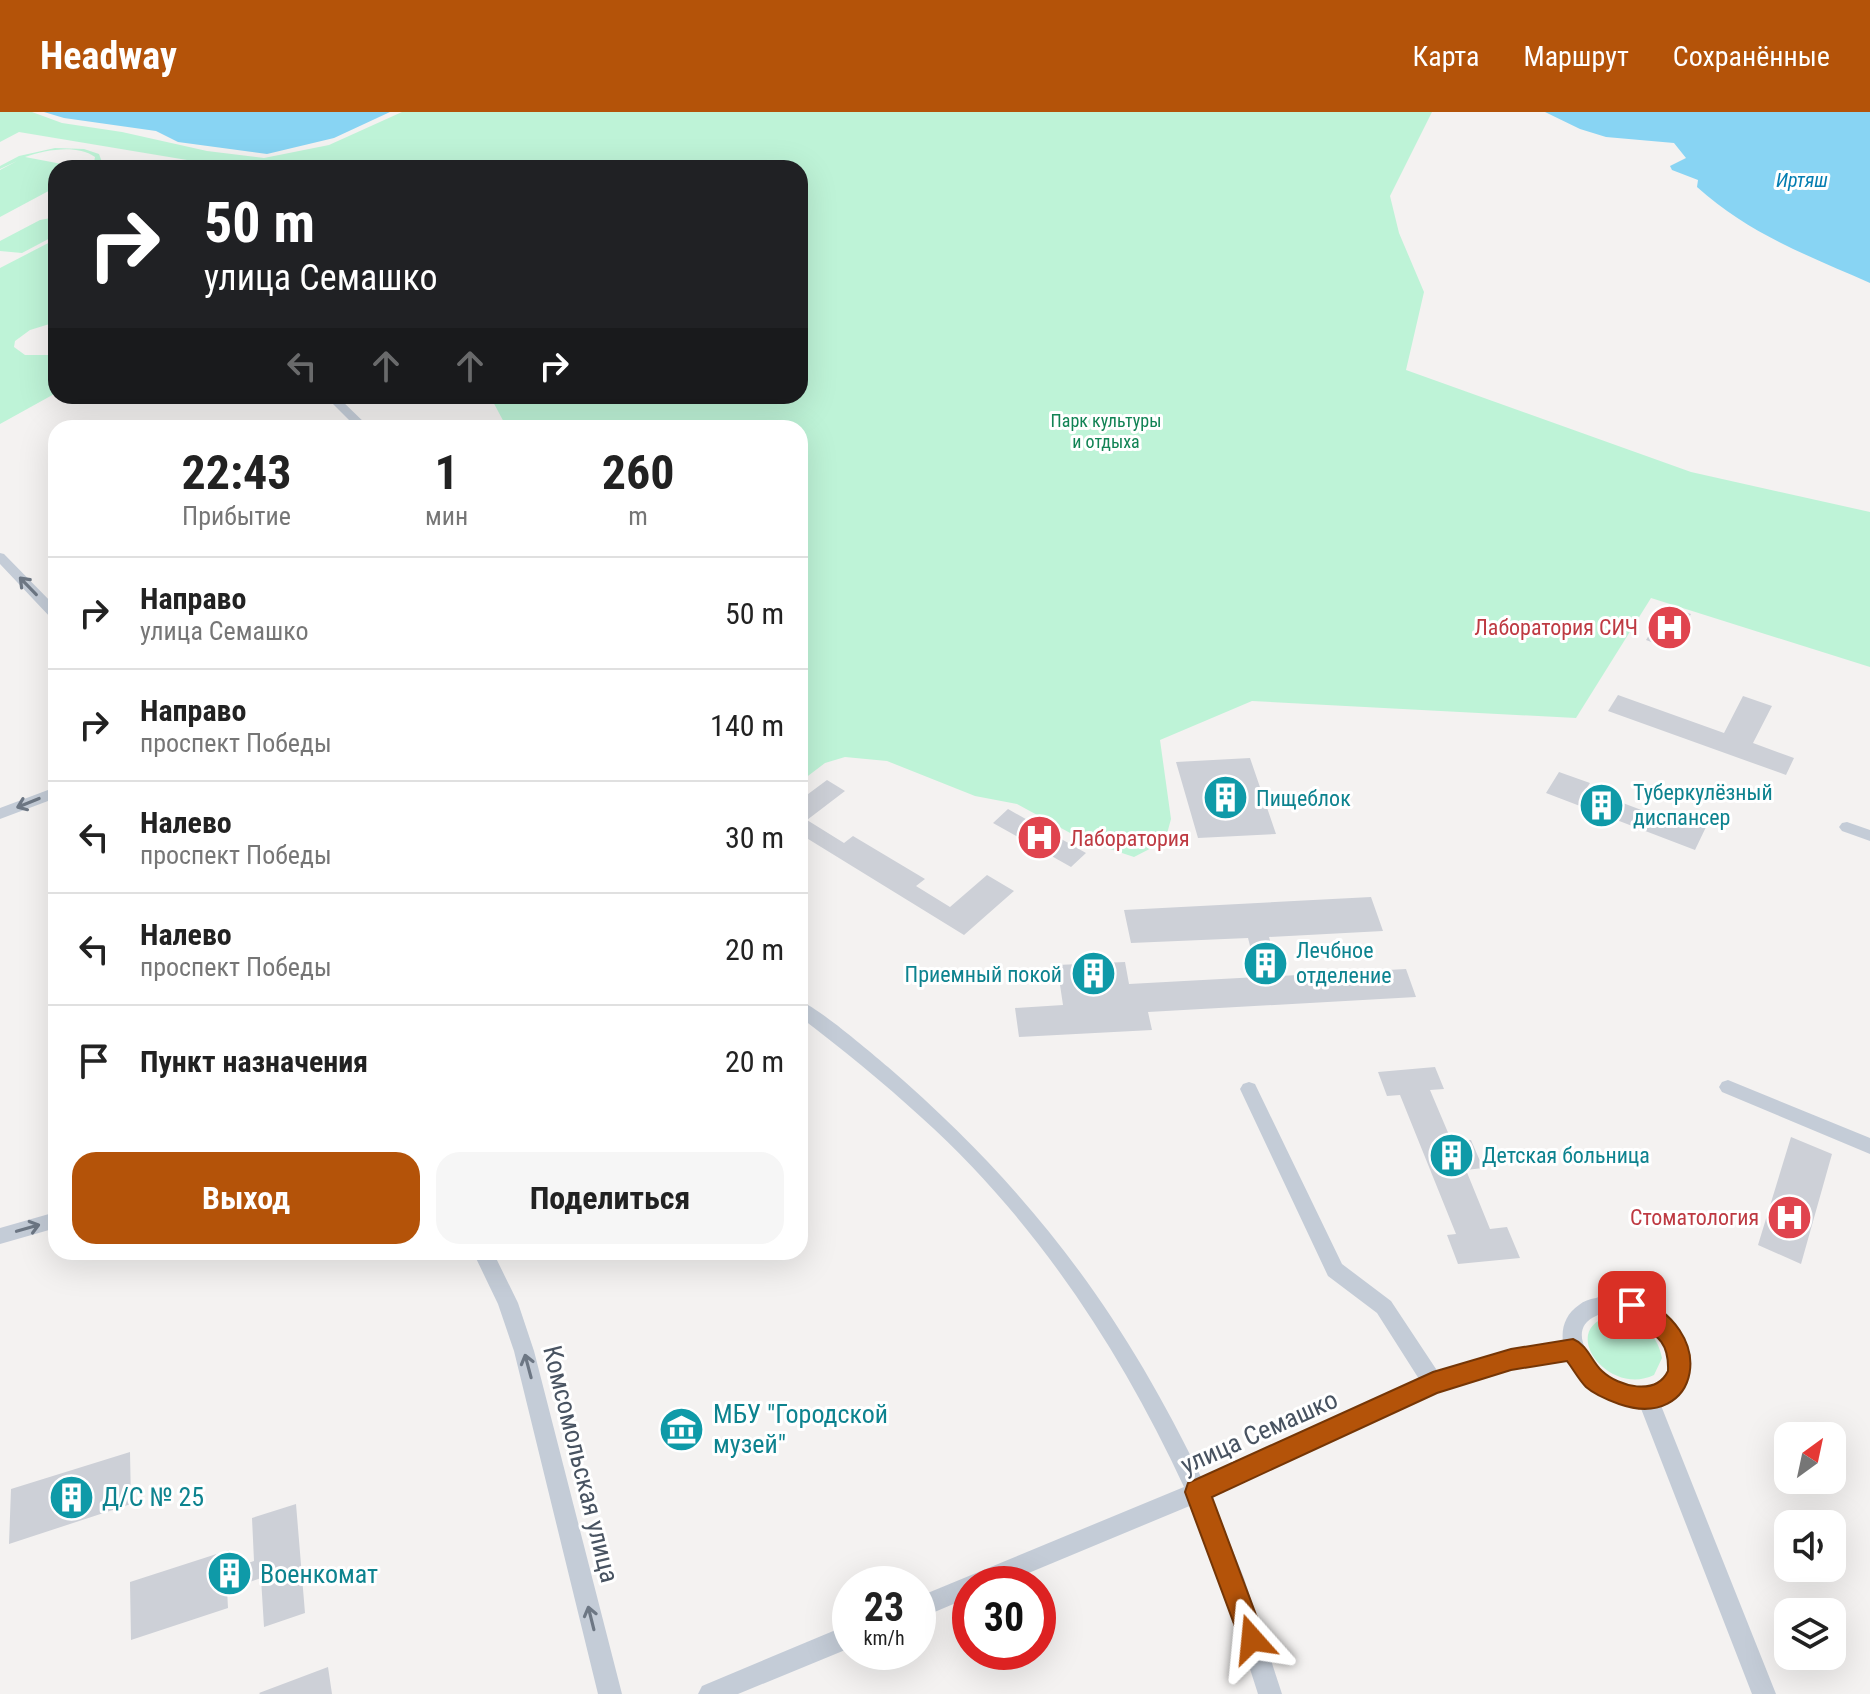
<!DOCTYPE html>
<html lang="ru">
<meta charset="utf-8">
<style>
:root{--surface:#fff;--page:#f6f6f6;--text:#222;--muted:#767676;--line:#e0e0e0;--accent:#b45309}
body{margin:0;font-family:"Roboto Condensed",sans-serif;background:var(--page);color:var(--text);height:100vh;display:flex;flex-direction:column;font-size:30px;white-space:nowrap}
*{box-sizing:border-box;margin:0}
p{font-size:26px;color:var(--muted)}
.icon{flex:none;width:44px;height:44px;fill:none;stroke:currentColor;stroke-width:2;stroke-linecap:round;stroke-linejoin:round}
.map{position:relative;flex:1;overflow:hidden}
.side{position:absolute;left:48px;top:308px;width:760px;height:840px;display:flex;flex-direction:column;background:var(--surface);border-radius:24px;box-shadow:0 8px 32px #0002}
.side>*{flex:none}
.guide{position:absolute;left:48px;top:48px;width:760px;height:244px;border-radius:24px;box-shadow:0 8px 32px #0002;background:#202124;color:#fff;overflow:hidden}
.needle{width:52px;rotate:33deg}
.tools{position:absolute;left:1774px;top:1310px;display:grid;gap:16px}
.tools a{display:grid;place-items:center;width:72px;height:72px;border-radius:16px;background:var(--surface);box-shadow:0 8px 32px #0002;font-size:40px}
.speed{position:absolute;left:832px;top:1454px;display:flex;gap:16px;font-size:40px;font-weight:700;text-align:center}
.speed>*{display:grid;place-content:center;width:104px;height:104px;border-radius:50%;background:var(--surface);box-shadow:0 8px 32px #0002;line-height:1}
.speed small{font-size:20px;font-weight:400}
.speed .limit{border:12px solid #d22;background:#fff;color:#111}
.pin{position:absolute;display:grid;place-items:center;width:68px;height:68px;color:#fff;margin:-34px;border-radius:16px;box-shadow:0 4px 12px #0006}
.me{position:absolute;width:88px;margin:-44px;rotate:342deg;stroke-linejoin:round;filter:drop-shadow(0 0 6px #0008)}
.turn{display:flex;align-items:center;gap:28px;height:168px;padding:0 24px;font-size:36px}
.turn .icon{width:104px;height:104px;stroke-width:2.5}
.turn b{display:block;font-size:56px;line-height:68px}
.lanes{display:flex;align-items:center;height:76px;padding:0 24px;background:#0003;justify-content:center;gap:40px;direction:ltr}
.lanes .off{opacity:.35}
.eta{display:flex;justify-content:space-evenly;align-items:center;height:136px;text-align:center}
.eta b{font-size:48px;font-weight:700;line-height:56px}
.primary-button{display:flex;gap:16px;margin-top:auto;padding:16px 24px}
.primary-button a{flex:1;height:92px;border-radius:24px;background:var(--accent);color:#fff;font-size:32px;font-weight:700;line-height:92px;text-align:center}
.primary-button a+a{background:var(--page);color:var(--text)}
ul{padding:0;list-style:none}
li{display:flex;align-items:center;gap:24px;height:112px;padding:0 24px;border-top:2px solid var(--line)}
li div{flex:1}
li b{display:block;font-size:30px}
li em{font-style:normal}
header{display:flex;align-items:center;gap:48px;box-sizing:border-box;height:112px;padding:0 40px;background:var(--accent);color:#fff}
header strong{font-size:38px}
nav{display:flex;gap:44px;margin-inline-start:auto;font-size:28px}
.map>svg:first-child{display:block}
</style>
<header>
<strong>Headway</strong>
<nav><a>Карта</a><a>Маршрут</a><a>Сохранённые</a></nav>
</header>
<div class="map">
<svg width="1870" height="1582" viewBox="0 0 1870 1582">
<rect width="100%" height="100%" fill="#f4f2f1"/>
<!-- green -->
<path fill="#bef3d7" d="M0 0H32L62 11 122 20 207 39 264 46 329 33 402 0H1432L1390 84 1399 121 1424 180 1406 258 1691 360 1870 400V555L1651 486 1576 606 1252 589 1160 628 1171 707 1165 729 1134 745 1083 728 1017 692 975 684 887 649 845 645 825 651 800 670V316H507L490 284H800V56H182L193 49 19 20 0 30Z
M55 36 84 37 99 42 102 50 98 56H93L95 45C76 32 46 38 25 45L83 56H56V75L0 105V58L17 49 0 57V54L19 44Z
M56 105V123L22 141 0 139V129L40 108Z
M56 127V210L30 218 15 229 14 235 25 243H56V281L0 312V156Z
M1610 1204C1637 1205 1657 1219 1662 1246L1654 1263C1609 1285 1557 1218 1610 1204Z"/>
<!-- water -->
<path fill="#88d4f3" d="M44 0H390L334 26 267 42 178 30 156 19 64 6Z
M1545 0H1870V171C1807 143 1749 122 1697 75L1698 68 1672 58 1670 54 1686 46 1674 31 1606 25 1580 17Z"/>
<!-- building -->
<path fill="#cdd0d7" d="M1667 495 1691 502 1670 537 1646 528Z
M1618 583 1724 621 1743 584 1772 594 1753 631 1794 646 1786 663 1608 599Z
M1250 646 1276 722 1198 726 1176 650Z
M1559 660 1590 671 1586 677 1673 710 1676 704 1706 715 1695 738 1546 681Z
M827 668 845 679 807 708 844 731 853 724 925 767 916 774 950 795 987 763 1014 779 964 823 800 722V688Z
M1008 697 1086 741 1071 755 993 711Z
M1371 785 1383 819 1269 825 1280 864 1406 857 1416 885 1148 900 1152 918 1019 925 1015 896 1063 893 1057 853 1125 850 1129 872 1258 865 1248 826 1131 831 1124 798Z
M1435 955 1444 977 1430 978 1452 1030 1471 1028 1483 1056 1466 1058 1490 1117 1507 1115 1520 1146 1458 1152 1447 1123 1456 1122 1400 983 1387 984 1378 960Z
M1791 1025 1832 1042 1801 1152 1758 1133Z
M130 1340 131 1392 9 1432 11 1377Z
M296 1392 305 1501 264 1515 261 1466 227 1478 228 1496 131 1528 130 1470 229 1438 230 1457 254 1449 252 1406Z
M328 1555 332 1582H260L259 1581Z"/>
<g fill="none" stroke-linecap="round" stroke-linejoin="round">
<!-- street -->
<path fill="#c4ccd7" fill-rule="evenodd" d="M325 284H337L370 316H357Z
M0 441 4 442 56 495V507L51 506 0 452Z
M56 675V686L0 707V696Z
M1847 710 1870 718V729L1842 719 1839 715 1842 711Z
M800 889C819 896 870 940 888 955 1029 1077 1121 1198 1202 1367L1419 1267 1377 1201 1328 1164 1240 977 1243 972 1249 970 1255 972 1342 1152 1391 1189 1438 1260 1511 1238 1563 1230C1561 1215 1566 1202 1579 1193 1584 1189 1589 1187 1596 1186 1601 1184 1608 1182 1614 1181 1665 1178 1729 1262 1660 1291L1776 1582H1752L1640 1294C1611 1296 1582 1273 1569 1248L1511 1256 1437 1279 1211 1385 1244 1466 1282 1582H1258L1221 1466 1192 1393 1002 1472H970V1485L918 1507V1485L1184 1375C1120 1237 1035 1108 922 1006 883 970 842 937 800 905ZM1614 1199C1625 1201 1634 1203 1643 1209 1662 1223 1690 1271 1648 1274 1637 1274 1628 1275 1618 1270 1597 1260 1562 1219 1596 1204 1601 1201 1608 1200 1614 1199Z
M1728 968 1870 1026V1042L1722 980 1719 975 1722 970Z
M56 1100V1116L0 1132V1116Z
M473 1140H493L518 1191 534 1239 622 1582H598L514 1239 498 1192Z
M850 1512V1536L738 1582H698L702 1574Z"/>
</g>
<!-- one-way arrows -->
<defs><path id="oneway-shaft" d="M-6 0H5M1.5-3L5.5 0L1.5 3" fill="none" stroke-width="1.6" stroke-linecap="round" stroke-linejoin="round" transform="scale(2)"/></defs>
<g stroke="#6d7784">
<use href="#oneway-shaft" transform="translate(28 474) rotate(-134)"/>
<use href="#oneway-shaft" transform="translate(28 691) rotate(158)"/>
<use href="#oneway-shaft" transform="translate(28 1116) rotate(-16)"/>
<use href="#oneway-shaft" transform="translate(528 1254) rotate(-105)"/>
<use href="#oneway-shaft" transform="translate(591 1506) rotate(-104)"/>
</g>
<!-- route -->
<path fill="#b45309" stroke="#753606" stroke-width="2" d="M1632 1183C1723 1217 1699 1320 1619 1292 1608 1288 1595 1283 1586 1275 1579 1268 1573 1257 1567 1249L1511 1258 1437 1281 1212 1385 1265 1527 1262 1536 1252 1540 1243 1536 1185 1380 1188 1371 1433 1260 1511 1237 1573 1227C1588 1233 1591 1249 1602 1259 1619 1275 1656 1284 1668 1259 1670 1212 1634 1223 1621 1193L1624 1186Z"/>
<!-- icons -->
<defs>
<symbol id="hospital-disc" viewBox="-11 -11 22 22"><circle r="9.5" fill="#e0444e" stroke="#fff"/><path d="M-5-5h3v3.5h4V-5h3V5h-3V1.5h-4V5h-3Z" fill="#fff"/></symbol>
<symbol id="building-disc" viewBox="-11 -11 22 22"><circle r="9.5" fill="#0f9aa8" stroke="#fff"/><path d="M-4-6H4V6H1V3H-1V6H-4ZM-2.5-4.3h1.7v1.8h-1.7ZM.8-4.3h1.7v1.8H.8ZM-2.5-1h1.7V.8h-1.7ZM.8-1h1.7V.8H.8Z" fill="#fff"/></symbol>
<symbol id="museum-disc" viewBox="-11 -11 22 22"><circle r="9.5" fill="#0f9aa8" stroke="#fff"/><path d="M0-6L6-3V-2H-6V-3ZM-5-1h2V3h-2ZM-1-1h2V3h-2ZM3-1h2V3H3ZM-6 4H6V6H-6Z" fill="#fff"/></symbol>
</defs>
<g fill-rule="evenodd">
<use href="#hospital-disc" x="1644" y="490" width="51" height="51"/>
<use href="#building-disc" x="1200" y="660" width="51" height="51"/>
<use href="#building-disc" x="1576" y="668" width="51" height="51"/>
<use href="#hospital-disc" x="1014" y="700" width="51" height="51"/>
<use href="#building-disc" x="1240" y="826" width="51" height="51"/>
<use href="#building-disc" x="1068" y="836" width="51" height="51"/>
<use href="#building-disc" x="1426" y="1018" width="51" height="51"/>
<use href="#hospital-disc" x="1764" y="1080" width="51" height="51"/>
<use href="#museum-disc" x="656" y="1292" width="51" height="51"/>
<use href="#building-disc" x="46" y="1360" width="51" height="51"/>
<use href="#building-disc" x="204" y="1436" width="51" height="51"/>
</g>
<g text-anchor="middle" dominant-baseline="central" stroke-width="6" stroke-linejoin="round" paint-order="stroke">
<!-- far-park labels -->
<g font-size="18" fill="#118354" stroke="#fff">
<text x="1106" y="308">Парк культуры<tspan x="1106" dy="21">и отдыха</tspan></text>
</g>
<!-- far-water labels -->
<g font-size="20" font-style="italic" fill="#037db1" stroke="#fff">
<text x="1802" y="68">Иртяш</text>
</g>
<!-- health labels -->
<g font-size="22" fill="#be3a42" stroke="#fff" text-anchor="end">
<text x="1638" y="515">Лаборатория СИЧ</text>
<text x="1070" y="726" text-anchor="start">Лаборатория</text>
<text x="1759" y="1105">Стоматология</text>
</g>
<!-- culture labels -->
<g font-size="22" fill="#0d838f" stroke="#fff" text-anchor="start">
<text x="1633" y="680">Туберкулёзный<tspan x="1633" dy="25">диспансер</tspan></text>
<text x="1256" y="686">Пищеблок</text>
<text x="1296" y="838">Лечбное<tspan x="1296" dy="25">отделение</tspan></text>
<text x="1062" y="862" text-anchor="end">Приемный покой</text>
<text x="1482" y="1043">Детская больница</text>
</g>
<!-- near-culture labels -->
<g font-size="26" fill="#0d838f" stroke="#fff" text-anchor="start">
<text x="713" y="1302">МБУ "Городской<tspan x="713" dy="30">музей"</tspan></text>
<text x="102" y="1385">Д/С № 25</text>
<text x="260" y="1462">Военкомат</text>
</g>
<!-- near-street labels -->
<g font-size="26" fill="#485361" stroke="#fff">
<text transform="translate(1259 1320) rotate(-24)">улица Семашко</text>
<text transform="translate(581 1352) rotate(76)">Комсомольская улица</text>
</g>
</g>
</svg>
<div class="tools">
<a><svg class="needle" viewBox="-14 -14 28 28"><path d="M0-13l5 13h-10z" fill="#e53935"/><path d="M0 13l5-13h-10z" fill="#767676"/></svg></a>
<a><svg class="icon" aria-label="sound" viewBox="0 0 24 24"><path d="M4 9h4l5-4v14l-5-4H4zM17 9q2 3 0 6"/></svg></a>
<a><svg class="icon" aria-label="layers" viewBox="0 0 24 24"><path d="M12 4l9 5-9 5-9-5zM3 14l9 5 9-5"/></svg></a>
</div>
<div class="speed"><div>23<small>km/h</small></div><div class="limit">30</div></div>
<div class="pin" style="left:1632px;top:1193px;background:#d93025"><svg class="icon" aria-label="arrive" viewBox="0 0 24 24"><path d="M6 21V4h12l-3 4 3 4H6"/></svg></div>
<svg class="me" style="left:1252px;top:1527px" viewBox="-20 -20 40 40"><path d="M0-17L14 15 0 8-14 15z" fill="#b45309" stroke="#fff" stroke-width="4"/></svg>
<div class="guide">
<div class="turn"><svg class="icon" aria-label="right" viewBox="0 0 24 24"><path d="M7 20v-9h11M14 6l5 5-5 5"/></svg><div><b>50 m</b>улица Семашко</div></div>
<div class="lanes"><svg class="icon off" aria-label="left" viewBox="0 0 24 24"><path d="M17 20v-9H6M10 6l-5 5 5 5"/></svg><svg class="icon off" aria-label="ahead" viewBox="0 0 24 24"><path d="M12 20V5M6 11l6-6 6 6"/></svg><svg class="icon off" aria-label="ahead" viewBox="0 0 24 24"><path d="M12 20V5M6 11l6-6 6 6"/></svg><svg class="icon" aria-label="right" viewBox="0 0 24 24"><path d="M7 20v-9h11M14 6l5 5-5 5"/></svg></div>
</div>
<section class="side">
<div class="eta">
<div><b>22:43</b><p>Прибытие</p></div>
<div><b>1</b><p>мин</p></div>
<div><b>260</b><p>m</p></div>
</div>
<ul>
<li><svg class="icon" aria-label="right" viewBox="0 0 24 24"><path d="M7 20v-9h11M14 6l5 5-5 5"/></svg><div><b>Направо</b><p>улица Семашко</p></div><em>50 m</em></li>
<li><svg class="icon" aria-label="right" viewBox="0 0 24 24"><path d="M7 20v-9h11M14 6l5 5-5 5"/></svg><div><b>Направо</b><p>проспект Победы</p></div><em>140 m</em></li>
<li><svg class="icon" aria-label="left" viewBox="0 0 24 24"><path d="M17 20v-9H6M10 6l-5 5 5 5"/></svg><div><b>Налево</b><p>проспект Победы</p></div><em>30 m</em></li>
<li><svg class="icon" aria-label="left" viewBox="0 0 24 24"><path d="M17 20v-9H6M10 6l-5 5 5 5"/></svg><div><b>Налево</b><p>проспект Победы</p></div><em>20 m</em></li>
<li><svg class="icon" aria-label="arrive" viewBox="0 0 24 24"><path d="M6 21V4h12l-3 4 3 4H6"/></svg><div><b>Пункт назначения</b></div><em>20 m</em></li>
</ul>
<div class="primary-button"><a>Выход</a><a>Поделиться</a></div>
</section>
</div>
